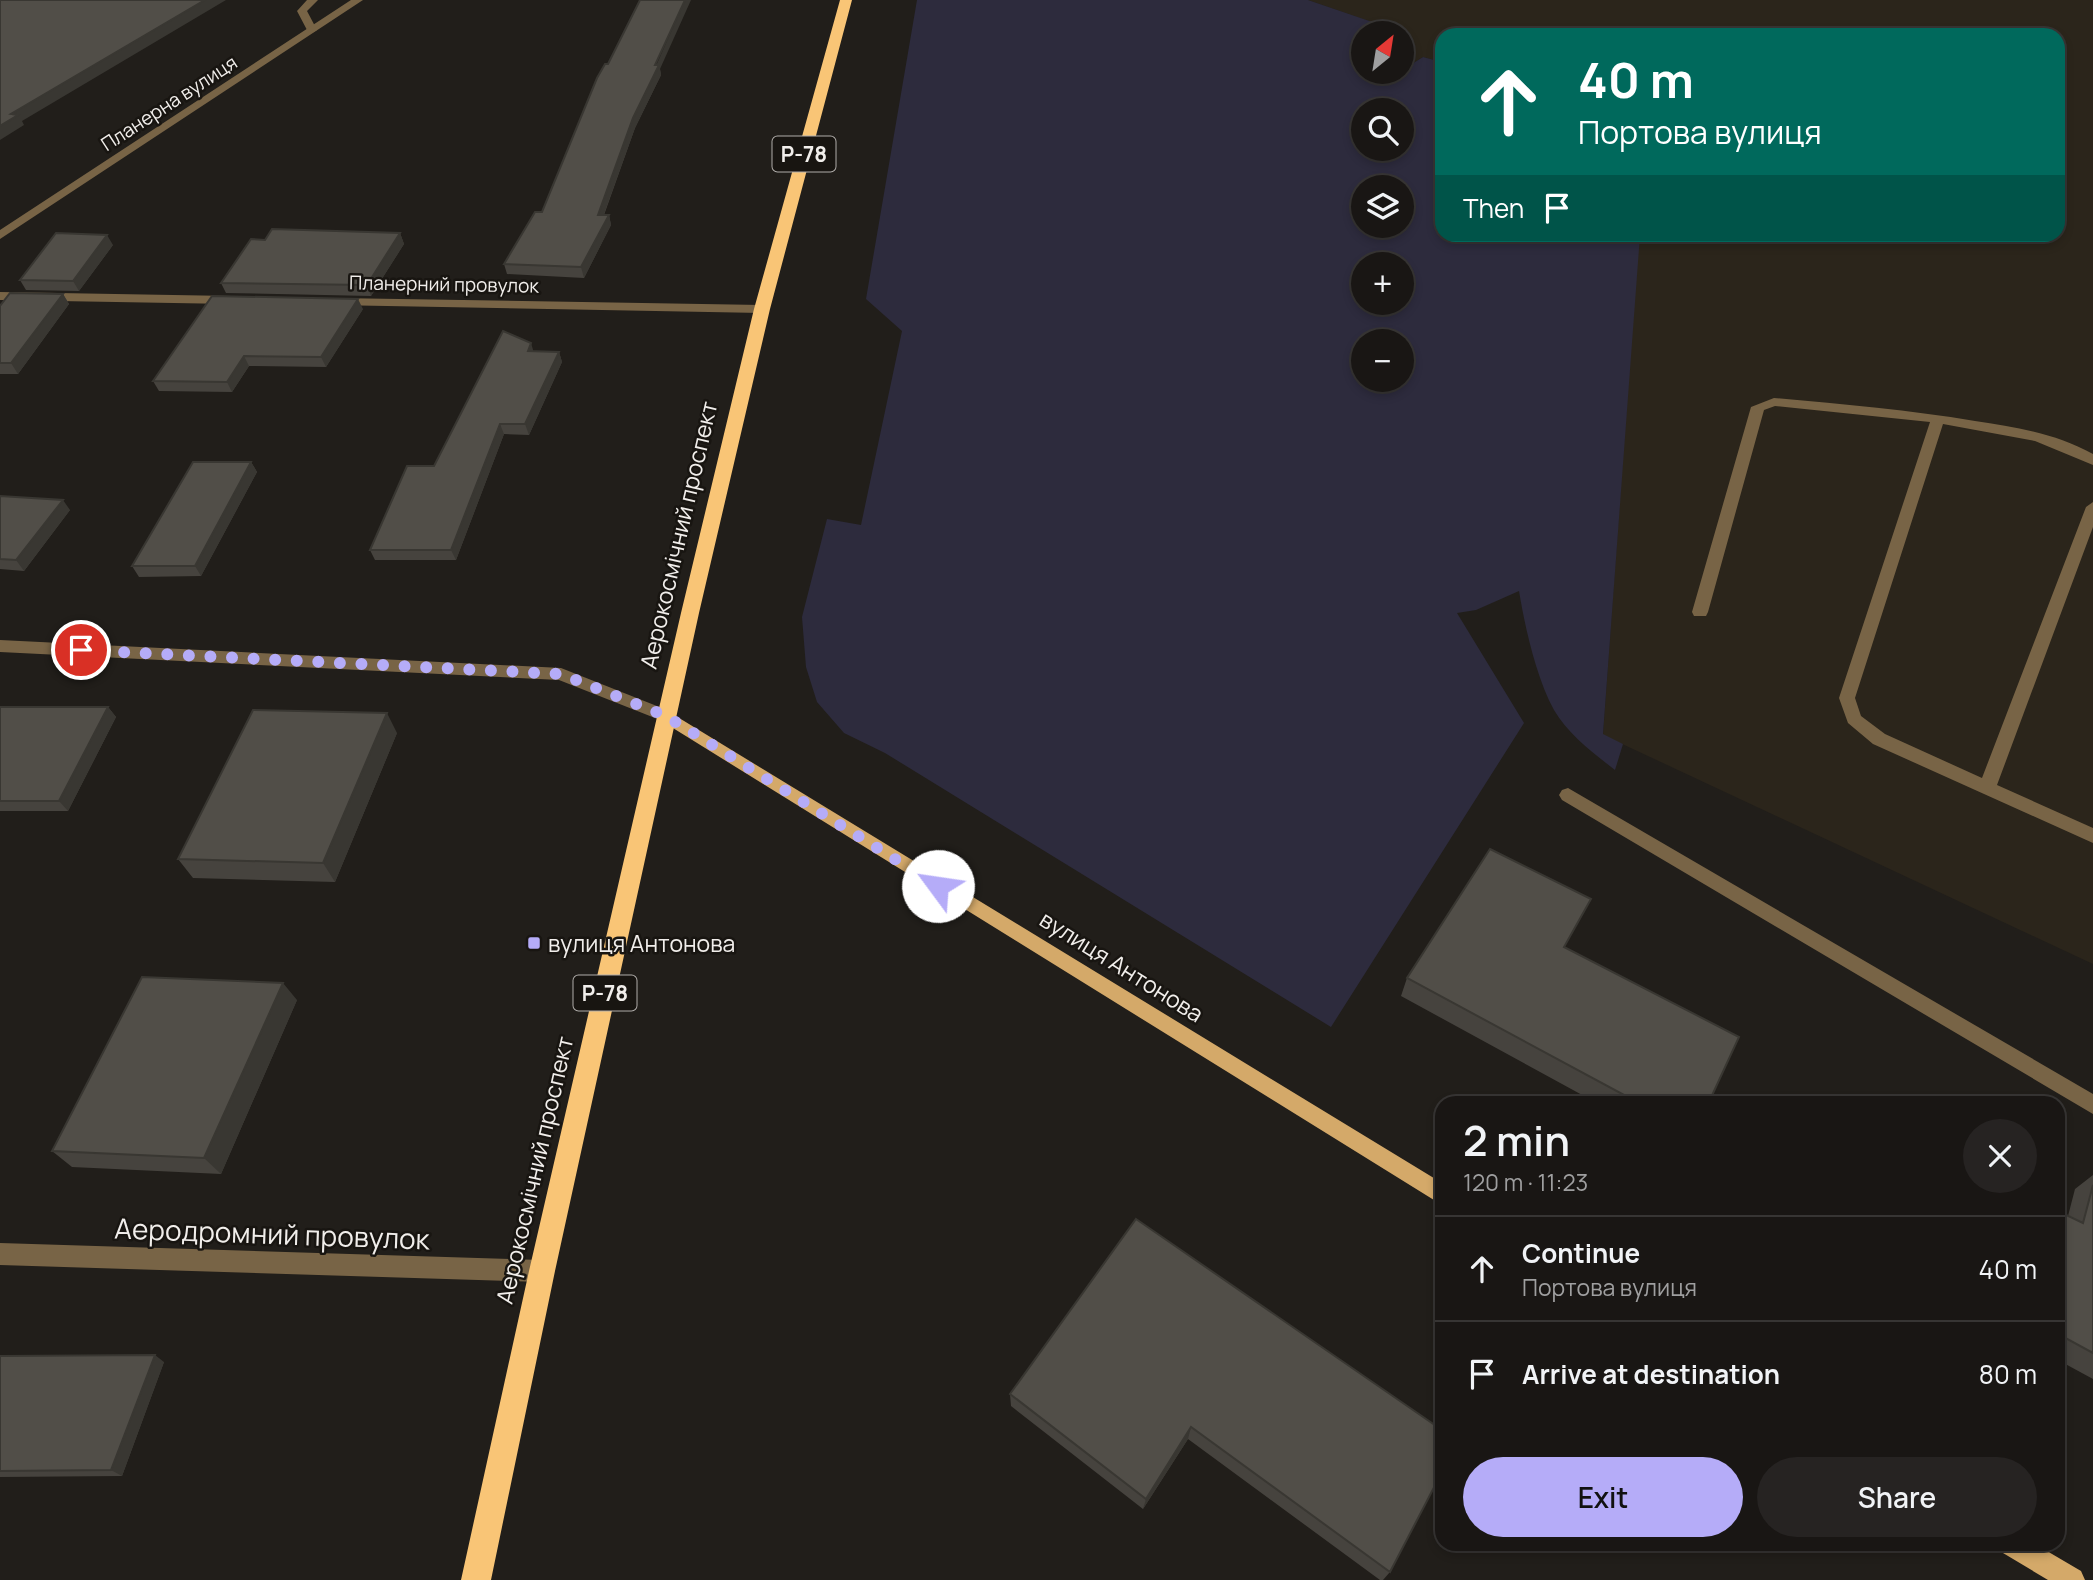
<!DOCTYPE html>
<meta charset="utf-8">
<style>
:root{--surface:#191614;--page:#262322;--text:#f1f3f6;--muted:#9f9fa0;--line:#373534;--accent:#b5acf8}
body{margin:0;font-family:Manrope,sans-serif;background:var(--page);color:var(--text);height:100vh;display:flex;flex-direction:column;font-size:26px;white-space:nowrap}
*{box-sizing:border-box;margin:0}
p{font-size:23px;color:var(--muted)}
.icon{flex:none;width:38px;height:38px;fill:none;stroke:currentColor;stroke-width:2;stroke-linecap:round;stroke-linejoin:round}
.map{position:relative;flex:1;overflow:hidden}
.side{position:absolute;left:1435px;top:1096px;width:630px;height:455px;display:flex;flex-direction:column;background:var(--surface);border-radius:21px;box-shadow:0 4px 10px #0003,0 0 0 2px var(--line)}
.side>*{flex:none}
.hud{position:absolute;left:1435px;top:28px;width:630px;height:214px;border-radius:21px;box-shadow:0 4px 10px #0003,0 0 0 2px var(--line);background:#00695c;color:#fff;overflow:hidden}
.needle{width:46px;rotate:30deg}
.fabs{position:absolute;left:1351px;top:21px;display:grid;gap:14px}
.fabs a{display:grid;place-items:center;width:63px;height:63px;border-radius:50%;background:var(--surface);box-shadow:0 4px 10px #0003,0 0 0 2px var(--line);font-size:35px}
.pin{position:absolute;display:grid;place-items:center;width:60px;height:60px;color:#fff;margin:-30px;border:4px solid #fff;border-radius:50%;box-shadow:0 2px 7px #0007}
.me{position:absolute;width:77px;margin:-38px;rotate:301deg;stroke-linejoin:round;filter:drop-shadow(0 0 5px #0008)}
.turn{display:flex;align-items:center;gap:24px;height:147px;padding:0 28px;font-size:32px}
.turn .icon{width:91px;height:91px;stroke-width:2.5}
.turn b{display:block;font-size:49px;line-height:60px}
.then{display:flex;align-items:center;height:66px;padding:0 28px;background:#0003;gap:14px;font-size:26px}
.round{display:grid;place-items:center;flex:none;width:74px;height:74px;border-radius:37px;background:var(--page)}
.overview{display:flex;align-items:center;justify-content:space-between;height:119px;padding:0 28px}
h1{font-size:42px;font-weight:600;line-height:52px}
.primary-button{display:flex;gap:14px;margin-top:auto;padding:14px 28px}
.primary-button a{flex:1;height:80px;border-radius:42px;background:var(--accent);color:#111;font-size:28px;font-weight:600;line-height:80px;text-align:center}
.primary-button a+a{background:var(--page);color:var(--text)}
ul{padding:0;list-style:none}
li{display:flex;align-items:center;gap:21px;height:105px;padding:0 28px;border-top:2px solid var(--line)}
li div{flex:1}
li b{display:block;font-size:26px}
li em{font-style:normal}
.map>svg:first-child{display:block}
</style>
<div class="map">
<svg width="2093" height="1580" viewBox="0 0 2093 1580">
<rect width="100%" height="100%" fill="#211e1a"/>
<!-- built -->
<path fill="#2b251b" d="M1308 0H2093V964L1603 735 1639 235 2058 234V35H1442V62L1423 57 1407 67 1402 65V33H1374L1383 26Z"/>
<!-- green -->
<path fill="#2d2b3d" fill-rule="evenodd" d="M917 0H1308L1384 26 1374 33H1363V41L1354 48 1363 52V72H1402V65L1407 67 1423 57 1442 62V234L1640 235 1603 734 1623 744 1615 770C1593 753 1568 734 1554 710 1536 677 1525 627 1519 591L1476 610 1457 613 1524 723 1331 1027 885 753 844 733 817 702 806 667 802 617 827 519 861 525 902 331 866 299ZM1363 110H1402V149H1363ZM1363 187H1402V226H1363ZM1363 264H1402V303H1363ZM1363 341H1402V380H1363Z"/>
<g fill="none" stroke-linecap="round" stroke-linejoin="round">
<!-- lane -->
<path fill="#786446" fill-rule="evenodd" d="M307 0H318L307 11 317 30 312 33 307 30 297 11Z
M1774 398C1841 404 1909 410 1975 421 2016 427 2057 434 2093 454V465L2035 441 1943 424 1855 698 1861 716 1885 734 1982 778 2086 507 2093 502V527L1997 785 2093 828V843L1873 744 1848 723 1839 698 1930 422 1775 406 1764 410 1708 612 1706 616H1694L1692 612 1751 407Z"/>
<!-- street -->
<path fill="#786446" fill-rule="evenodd" d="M351 0H363L0 239V230Z
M0 292 231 296 237 300 231 304 0 300Z
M336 298 762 305 768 309 762 313 332 305 330 302Z
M0 640 561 668 672 712 674 716 672 720H660L559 680 0 652Z
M1568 788 2093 1094V1114L1562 800 1559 795 1562 790Z
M0 1243 542 1260 550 1263 553 1271 550 1279 542 1282 0 1265Z"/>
<!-- primary -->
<path fill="#d4a969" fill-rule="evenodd" d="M666 710 1442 1183V1205L660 720 658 716Z
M2000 1544H2035L2081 1571 2085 1580H2048L2003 1553Z"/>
<!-- highway -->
<path fill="#f9c576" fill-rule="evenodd" d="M840 0H852L770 309 699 613 555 1271 491 1580H461L529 1271 681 613 754 309Z"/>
</g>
<!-- wall -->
<path fill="#46433e" d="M660 69 661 75 635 128 604 215H609L611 225 584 278 507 274 504 264Z
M400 233 404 244 371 296 226 293 221 283 265 240Z
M113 245 79 291 26 290 20 280Z
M63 294 69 304 18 374H0V306Z
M363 309 326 367 249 366 232 392 159 391 153 381Z
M534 351 559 352 562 362 529 435 504 434 456 560H375L370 550Z
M251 462 257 472 201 576 139 577 132 566Z
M0 496 70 510 24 571 0 569Z
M0 707H108L116 717 68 811H0Z
M397 733 335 882 193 878 178 859Z
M1591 899 1564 947 1709 1102H1595L1401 996 1407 978Z
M297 1000 221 1174 72 1167 52 1151Z
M2093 1175V1379L2058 1360V1211L2068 1216 2075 1189Z
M1136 1219 1390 1572 1383 1580H1380L1188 1439 1143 1509 1011 1406 1010 1394Z
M0 1356 164 1362 122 1476 0 1477Z"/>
<!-- shaded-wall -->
<path fill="#393732" d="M205 0H226L22 121 24 125 0 140V126L11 114Z
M685 0H691L660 69 661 75 635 128 600 225 598 215 633 118Z
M609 215 611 225 584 278 581 267Z
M400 233 404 244 371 296 367 285Z
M107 235 113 245 79 291 73 281Z
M63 294 69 304 18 374 11 363Z
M358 299 363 309 326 367 321 357Z
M531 343 534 353 528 351Z
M559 352 562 362 529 435 525 424Z
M244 356 249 366 232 392 227 382Z
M500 424 504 434 456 560 451 550Z
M251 462 257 472 201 576 195 566Z
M63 500 70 510 24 571 16 560Z
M108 707 116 717 68 811 59 801Z
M387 713 397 733 335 882 323 863Z
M283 983 297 1000 221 1174 204 1158Z
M155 1355 164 1362 122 1476 111 1470Z
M1191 1427 1188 1439 1143 1509 1146 1499Z"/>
<!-- building -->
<path fill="#514e48" stroke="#393732" stroke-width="2" d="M0 0H205L11 114 18 115 0 126Z
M640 0H685L655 65H659L633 118 598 215H609L581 267 504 264 535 212H542L597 78 605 64H608Z
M272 229 400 233 367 285 221 283 251 239 265 240Z
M56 233 107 235 73 281 20 280Z
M10 293 63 294 11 363H0V306Z
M212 296 358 299 321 357 244 356 227 382 153 381Z
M503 331 531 343 528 351 559 352 525 424H500L451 550H370L407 466H434Z
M193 462H251L195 566H132Z
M0 496 63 500 16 560 0 559Z
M0 707H108L59 801H0Z
M253 710 387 713 323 863 178 859Z
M1490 849 1591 899 1564 947 1739 1037 1709 1102H1637L1407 978Z
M142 977 283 983 204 1158 52 1151Z
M2093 1185V1353L2058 1334V1211L2083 1223Z
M1136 1219 1442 1430V1472L1390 1572 1191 1427 1146 1499 1010 1394Z
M155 1355 111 1470 0 1471V1356Z"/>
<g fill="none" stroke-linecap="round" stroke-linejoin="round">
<!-- route -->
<path stroke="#b5acf8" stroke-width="12" stroke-dasharray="0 21.6" d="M81 650 561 674 666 716 938 886"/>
</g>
<!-- markers -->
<rect fill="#b5acf8" stroke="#181511" stroke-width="2.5" x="527" y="936" width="14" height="14" rx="3.5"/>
<g text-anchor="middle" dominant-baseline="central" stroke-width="5" stroke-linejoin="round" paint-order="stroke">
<!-- far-street labels -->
<g font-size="19" fill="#f1eeeb" stroke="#181511">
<text transform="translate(169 103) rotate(-33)">Планерна вулиця</text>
<text transform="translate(444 284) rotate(1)">Планерний провулок</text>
</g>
<!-- shield labels -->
<g fill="#181511" stroke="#b0adaa" stroke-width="2">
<rect x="772.5" y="136.5" width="63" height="35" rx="5"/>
<rect x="573.5" y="975.5" width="63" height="35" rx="5"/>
</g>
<g font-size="21" font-weight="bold" fill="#f1eeeb">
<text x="804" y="154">Р-78</text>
<text x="605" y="993">Р-78</text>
</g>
<!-- street labels -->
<g font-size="23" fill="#f1eeeb" stroke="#181511">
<text transform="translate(678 535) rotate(-77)">Аерокосмічний проспект</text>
<text transform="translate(1122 966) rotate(32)">вулиця Антонова</text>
<text transform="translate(534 1170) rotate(-77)">Аерокосмічний проспект</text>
</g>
<!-- poi labels -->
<g font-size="23" fill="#f1eeeb" stroke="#181511" text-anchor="start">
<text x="548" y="943">вулиця Антонова</text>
</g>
<!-- near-street labels -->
<g font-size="28" fill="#f1eeeb" stroke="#181511">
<text transform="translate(272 1233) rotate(2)">Аеродромний провулок</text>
</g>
</g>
</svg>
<div class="fabs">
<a><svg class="needle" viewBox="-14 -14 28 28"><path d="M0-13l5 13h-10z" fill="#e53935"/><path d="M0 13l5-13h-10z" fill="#9f9fa0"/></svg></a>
<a><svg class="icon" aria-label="search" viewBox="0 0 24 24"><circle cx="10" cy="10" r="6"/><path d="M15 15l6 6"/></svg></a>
<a><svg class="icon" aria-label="layers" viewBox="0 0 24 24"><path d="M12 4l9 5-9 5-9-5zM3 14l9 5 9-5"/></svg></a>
<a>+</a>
<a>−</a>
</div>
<div class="pin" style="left:81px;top:650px;background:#d93025"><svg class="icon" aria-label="arrive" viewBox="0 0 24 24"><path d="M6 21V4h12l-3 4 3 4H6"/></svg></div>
<svg class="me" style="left:938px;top:886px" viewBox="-20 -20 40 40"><circle r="19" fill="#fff"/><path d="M0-13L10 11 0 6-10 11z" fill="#b5acf8"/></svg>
<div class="hud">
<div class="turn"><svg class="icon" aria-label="ahead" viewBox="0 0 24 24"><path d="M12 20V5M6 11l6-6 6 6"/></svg><div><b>40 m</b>Портова вулиця</div></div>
<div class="then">Then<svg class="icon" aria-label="arrive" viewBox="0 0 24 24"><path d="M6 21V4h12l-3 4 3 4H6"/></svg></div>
</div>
<section class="side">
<div class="overview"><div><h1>2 min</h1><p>120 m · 11:23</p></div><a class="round"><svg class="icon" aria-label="close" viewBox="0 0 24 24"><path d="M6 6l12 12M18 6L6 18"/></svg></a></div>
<ul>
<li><svg class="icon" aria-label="ahead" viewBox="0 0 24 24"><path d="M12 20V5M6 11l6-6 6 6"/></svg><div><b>Continue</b><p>Портова вулиця</p></div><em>40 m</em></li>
<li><svg class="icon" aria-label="arrive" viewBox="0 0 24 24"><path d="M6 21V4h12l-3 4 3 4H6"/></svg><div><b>Arrive at destination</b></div><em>80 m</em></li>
</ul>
<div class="primary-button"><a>Exit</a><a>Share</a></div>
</section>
</div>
